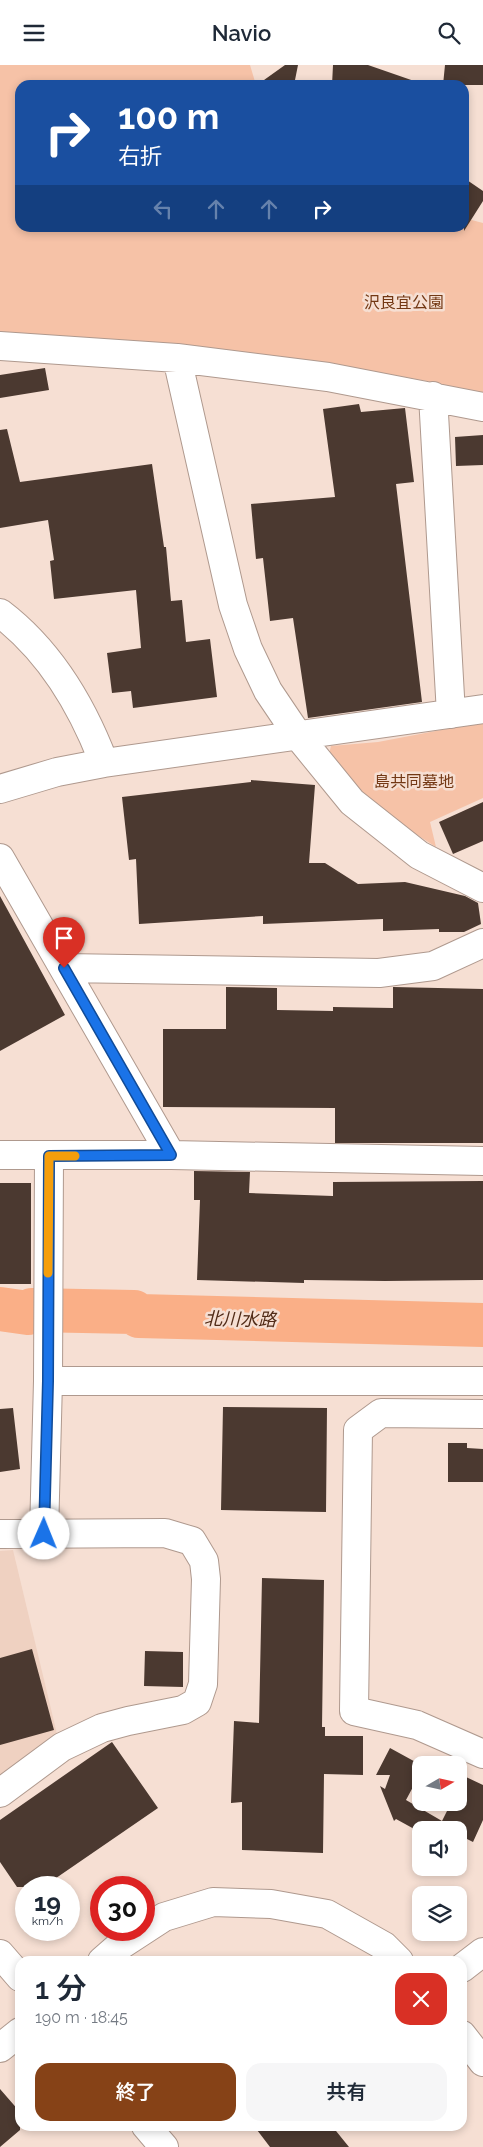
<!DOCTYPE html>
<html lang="ja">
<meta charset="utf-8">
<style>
:root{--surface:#fff;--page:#f6f6f7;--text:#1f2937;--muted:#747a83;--accent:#864217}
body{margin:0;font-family:Raleway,"Noto Sans JP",sans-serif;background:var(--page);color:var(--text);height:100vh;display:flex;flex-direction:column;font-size:19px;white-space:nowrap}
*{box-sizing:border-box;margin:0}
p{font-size:16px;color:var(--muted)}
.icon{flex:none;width:28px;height:28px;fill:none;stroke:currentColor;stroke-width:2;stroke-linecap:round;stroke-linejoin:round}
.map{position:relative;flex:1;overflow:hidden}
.drawer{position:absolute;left:15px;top:1891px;width:452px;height:175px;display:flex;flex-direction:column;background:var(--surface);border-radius:15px;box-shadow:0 2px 8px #0003}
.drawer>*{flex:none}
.hud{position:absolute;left:15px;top:15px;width:454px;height:152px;border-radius:15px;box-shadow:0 2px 8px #0003;background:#1a4fa0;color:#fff;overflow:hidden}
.needle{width:32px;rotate:81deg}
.controls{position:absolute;left:412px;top:1691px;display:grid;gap:10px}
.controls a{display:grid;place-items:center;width:55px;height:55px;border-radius:10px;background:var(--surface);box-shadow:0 2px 8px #0003;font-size:25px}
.speed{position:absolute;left:15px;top:1811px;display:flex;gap:10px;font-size:25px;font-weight:700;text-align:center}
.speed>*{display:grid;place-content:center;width:65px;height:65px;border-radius:50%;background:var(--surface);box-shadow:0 2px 8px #0003;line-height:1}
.speed small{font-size:12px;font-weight:400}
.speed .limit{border:8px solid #d22;background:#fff;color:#111}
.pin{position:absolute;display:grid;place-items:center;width:42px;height:42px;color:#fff;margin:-51px -21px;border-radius:50% 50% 50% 0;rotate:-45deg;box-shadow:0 0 5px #0007}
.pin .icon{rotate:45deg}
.me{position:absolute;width:55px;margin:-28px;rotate:1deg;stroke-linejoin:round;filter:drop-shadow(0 0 4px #0008)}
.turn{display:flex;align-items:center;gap:18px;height:105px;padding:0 20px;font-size:22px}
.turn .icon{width:65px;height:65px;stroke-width:2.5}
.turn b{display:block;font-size:35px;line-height:42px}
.lanes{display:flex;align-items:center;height:48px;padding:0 20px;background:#0003;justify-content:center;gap:25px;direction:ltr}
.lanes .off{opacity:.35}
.round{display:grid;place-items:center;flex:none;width:52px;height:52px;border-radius:15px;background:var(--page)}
.headline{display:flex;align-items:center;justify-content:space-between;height:85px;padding:0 20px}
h1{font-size:30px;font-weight:600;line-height:38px}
.cta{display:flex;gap:10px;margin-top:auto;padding:10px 20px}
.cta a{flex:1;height:58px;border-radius:15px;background:var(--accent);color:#fff;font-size:20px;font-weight:600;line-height:58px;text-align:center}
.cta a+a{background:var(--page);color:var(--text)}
header{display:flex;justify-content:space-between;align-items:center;height:65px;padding:0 20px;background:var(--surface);font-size:22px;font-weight:600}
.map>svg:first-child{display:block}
</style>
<header><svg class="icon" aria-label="menu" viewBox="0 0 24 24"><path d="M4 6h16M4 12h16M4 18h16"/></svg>Navio<svg class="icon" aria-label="search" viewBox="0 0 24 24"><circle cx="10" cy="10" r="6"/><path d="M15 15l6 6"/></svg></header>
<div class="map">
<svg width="483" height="2082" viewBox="0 0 483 2082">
<rect width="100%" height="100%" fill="#f6dfd3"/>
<!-- built -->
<path fill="#efd1c1" d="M13 1485 57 1669 0 1710V1486Z"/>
<!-- green -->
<path fill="#f6c2a7" d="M0 0H250L256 20H20V162H464V153L483 158V330L432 317 333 299 182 279 0 270Z
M483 657V733L430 757 436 782 386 750 328 693 331 681 378 677Z"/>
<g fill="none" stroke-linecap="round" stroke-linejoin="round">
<!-- river -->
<path stroke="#faaf87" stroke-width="44" d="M0 1244 28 1248 32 1245 134 1247 139 1251 483 1260"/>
</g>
<!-- building -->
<path fill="#4b3930" d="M285 0H298L294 20H257Z
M333 0H368L417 17V20H332Z
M445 0H483V20H443Z
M464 113 483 126V136L464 166Z
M45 303 49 325 0 333V310Z
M359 339 361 347 405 343 414 417 396 419 422 637 308 653 293 553 270 556 263 493 256 494 251 439 335 432 323 344Z
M7 364 20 417 152 399 164 482H166L171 536 182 535 186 577 210 574 217 632 133 643 131 626 112 628 107 588 141 583 136 525 54 534 50 496 54 495 48 455 0 463V365Z
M483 370V400L456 401 455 372Z
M251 715 315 720 309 798H325L358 819 405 817 465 831 478 838 481 859 464 867H439V864L383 866V854L263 859V851L139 859 136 794 129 795 122 732 251 717Z
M483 737V776L453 789 439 757Z
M0 831 65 950 0 986Z
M226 922 277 923V945L333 946V942L393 943V922L483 924V1078H335V1043L163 1042V964H226Z
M194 1106 250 1107 249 1128 333 1131V1117L483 1116V1215L385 1216 304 1215V1218L197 1215 200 1135H194Z
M0 1118H31V1219H0Z
M223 1342 327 1343 326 1447 221 1445Z
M13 1343 20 1404 0 1407V1344Z
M448 1378H467V1383L483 1384V1417H448Z
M262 1513 324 1515 322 1662H325V1671H363V1710L324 1709 323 1788 242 1785V1737L231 1738 234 1656 259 1658Z
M32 1584 54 1665 0 1680V1593Z
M145 1586 183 1587V1622L144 1621Z
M112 1677 158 1743 43 1822H17L0 1797V1755Z
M390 1683 421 1700V1707L406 1735 442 1756 450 1740 452 1741 454 1738H459V1727L466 1712 483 1720V1755L473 1777 459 1770V1765H416L396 1754 394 1756 380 1721 385 1724 390 1710H376Z
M0 2024 20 2047V2065L0 2082Z
M254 2061H332L349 2082H270Z"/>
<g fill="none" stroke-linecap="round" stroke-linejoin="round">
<defs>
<path id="minor" d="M0 281 177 293 328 312 483 342
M177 293 233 540 248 584 268 626 299 672 352 737 419 790 483 823
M433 331 451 649
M0 548C50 586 82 640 104 698
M0 724 57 707 104 698 483 644
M0 793 171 1090
M64 903 379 908 433 901 483 878
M0 1090H171L483 1096
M48 1316H483
M483 1349 381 1348 358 1365 354 1646 417 1660 483 1689
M0 1469 165 1468 192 1476 204 1496 206 1514 203 1619 197 1637 183 1645 128 1656 102 1663 62 1682 0 1728
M44 1469 48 1316 49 1091
M0 1889 20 1912
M102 1896 118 1882 164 1852 213 1837 271 1839 327 1849 384 1881 399 1896
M462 1903 483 1887
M462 1970 483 1997
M0 1983 20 1967
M146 2061 164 2082"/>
</defs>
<!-- minor casing -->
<use href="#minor" stroke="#af998e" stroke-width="30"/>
<!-- minor -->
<use href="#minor" stroke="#fff" stroke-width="28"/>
</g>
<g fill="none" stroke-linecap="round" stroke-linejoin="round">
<defs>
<path id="route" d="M44 1469 48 1316 49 1091 171 1090 64 903"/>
</defs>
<!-- route casing -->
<use href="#route" stroke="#114b97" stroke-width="12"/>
<!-- route -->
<use href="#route" stroke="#1a73e8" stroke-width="9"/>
<!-- slow -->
<path stroke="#f59e0b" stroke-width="9" d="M48 1208 49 1091H75"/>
</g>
<g text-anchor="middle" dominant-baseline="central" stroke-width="5" stroke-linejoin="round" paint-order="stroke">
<!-- park labels -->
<g font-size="16" fill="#733814" stroke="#f6dfd3">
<text x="404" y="237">沢良宜公園</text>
<text x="414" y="716">島共同墓地</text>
</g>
<!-- water labels -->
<g font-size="18" font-style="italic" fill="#522c18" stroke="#f6dfd3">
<text transform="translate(240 1254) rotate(1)">北川水路</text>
</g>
</g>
</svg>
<div class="controls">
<a><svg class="needle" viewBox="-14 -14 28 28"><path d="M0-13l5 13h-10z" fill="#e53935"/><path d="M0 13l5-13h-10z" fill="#747a83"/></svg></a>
<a><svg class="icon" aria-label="sound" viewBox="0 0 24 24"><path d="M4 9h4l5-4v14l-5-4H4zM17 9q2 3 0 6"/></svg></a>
<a><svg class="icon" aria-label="layers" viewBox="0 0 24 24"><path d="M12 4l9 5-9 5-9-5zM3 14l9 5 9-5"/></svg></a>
</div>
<div class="speed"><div>19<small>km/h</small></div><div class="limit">30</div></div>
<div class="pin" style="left:64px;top:903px;background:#d93025"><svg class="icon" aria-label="arrive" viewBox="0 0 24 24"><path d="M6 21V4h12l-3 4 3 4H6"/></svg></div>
<svg class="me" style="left:44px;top:1469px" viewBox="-20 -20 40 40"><circle r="19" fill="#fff"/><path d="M0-13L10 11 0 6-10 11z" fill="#1a73e8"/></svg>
<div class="hud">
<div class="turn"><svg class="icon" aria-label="right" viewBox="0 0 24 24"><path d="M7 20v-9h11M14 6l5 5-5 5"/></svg><div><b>100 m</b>右折</div></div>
<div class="lanes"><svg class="icon off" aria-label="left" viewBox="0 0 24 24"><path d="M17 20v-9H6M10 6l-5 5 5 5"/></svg><svg class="icon off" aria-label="ahead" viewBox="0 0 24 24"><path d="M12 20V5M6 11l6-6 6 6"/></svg><svg class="icon off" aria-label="ahead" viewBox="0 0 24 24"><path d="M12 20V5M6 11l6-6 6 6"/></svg><svg class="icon" aria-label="right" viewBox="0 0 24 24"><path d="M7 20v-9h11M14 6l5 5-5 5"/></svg></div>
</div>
<section class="drawer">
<div class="headline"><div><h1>1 分</h1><p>190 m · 18:45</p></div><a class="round" style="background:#d93025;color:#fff"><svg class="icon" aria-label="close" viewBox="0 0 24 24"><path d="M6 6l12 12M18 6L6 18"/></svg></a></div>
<div class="cta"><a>終了</a><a>共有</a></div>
</section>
</div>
